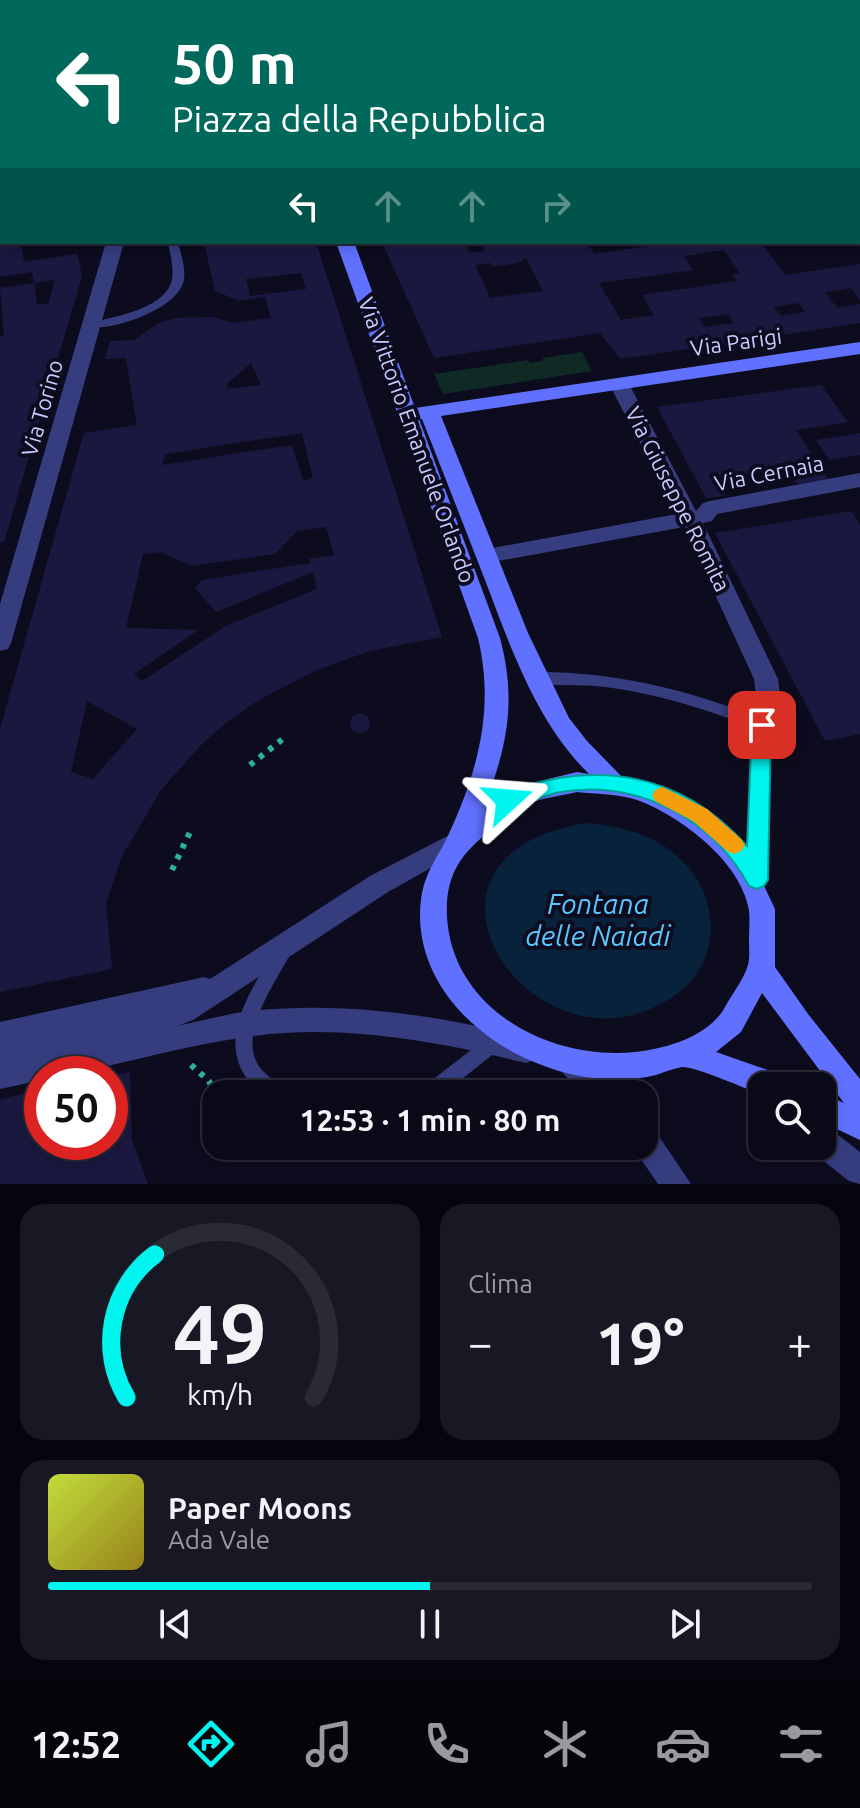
<!DOCTYPE html>
<html lang="it">
<meta charset="utf-8">
<style>
body{margin:0;font-family:Ubuntu,sans-serif;background:#181724;color:#f1f3f6;height:100vh;display:flex;flex-direction:column;font-size:30px;white-space:nowrap}
*{box-sizing:border-box;margin:0}
p{font-size:26px;color:#999aa1}
.icon{flex:none;width:44px;height:44px;fill:none;stroke:currentColor;stroke-width:2;stroke-linecap:round;stroke-linejoin:round}
.map{position:relative;height:1184px;overflow:hidden}
.drawer{display:flex;flex-direction:column;gap:20px;padding:20px;background:#06050d;flex:1}
.drawer>*{flex:none}
.guide{position:absolute;left:0px;top:0px;width:860px;height:244px;box-shadow:0 4px 12px #0003,0 0 0 2px #2a2a36;background:#00695c;color:#fff;overflow:hidden}
.controls{position:absolute;left:748px;top:1072px;display:grid;gap:16px}
.controls a{display:grid;place-items:center;width:88px;height:88px;border-radius:16px;background:#0a0917;box-shadow:0 4px 12px #0003,0 0 0 2px #2a2a36;font-size:40px}
.speed{position:absolute;left:24px;top:1056px;display:flex;gap:16px;font-size:40px;font-weight:700;text-align:center}
.speed>*{display:grid;place-content:center;width:104px;height:104px;border-radius:50%;background:#0a0917;box-shadow:0 4px 12px #0003,0 0 0 2px #2a2a36;line-height:1}
.speed .limit{border:12px solid #d22;background:#fff;color:#111}
.pin{position:absolute;display:grid;place-items:center;width:68px;height:68px;color:#fff;margin:-34px;border-radius:16px;box-shadow:0 4px 12px #0006}
.me{position:absolute;width:88px;margin:-44px;rotate:71deg;stroke-linejoin:round;filter:drop-shadow(0 0 6px #0008)}
.turn{display:flex;align-items:center;gap:28px;height:168px;padding:0 40px;font-size:36px}
.turn .icon{width:104px;height:104px;stroke-width:2.5}
.turn b{display:block;font-size:56px;line-height:68px}
.lanes{display:flex;align-items:center;height:76px;padding:0 40px;background:#0003;justify-content:center;gap:40px;direction:ltr}
.lanes .off{opacity:.35}
.big{font-size:60px;font-weight:600;line-height:1.1}
.drawer .card{flex:1;display:flex;flex-direction:column;justify-content:center;gap:12px;min-width:0;padding:0 28px;border-radius:24px;background:#181724}
.drawer .dial{align-items:center;gap:0}
.dial svg{height:208px;overflow:visible;fill:none;stroke:#2a2a36;stroke-width:7;stroke-linecap:round;text-anchor:middle}
.dial text{fill:#f1f3f6;stroke:none}
.song{display:flex;align-items:center;gap:24px}
.cover{width:96px;height:96px;border-radius:12px;background:linear-gradient(135deg,hsl(70 70% 55%),hsl(50 70% 35%))}
.played{height:8px;border-radius:4px;background:linear-gradient(90deg,#00f5ef 50%,#2a2a36 50%)}
.keys{display:flex;justify-content:space-around;direction:ltr}
.heat{display:flex;justify-content:space-between;align-items:center;font-size:44px;direction:ltr}
.drawer .tiles{flex:1;display:grid;gap:20px;grid-template-columns:1fr 1fr}
.card:last-child{grid-column:span 2}
.trip{position:absolute;left:202px;top:1080px;width:456px;height:80px;border-radius:24px;background:#0a0917;box-shadow:0 4px 12px #0003,0 0 0 2px #2a2a36;font-weight:600;line-height:80px;text-align:center}
.dock{display:flex;height:128px;justify-content:space-around;align-items:center;background:#040409;color:#999aa1}
.dock .icon{width:56px;height:56px}
.dock .selected{color:#00f5ef}
.dock b{font-size:36px;color:#f1f3f6}
.map>svg:first-child{display:block}
</style>
<div class="map">
<svg width="860" height="1184" viewBox="0 0 860 1184">
<rect width="100%" height="100%" fill="#0d0c1f"/>
<path fill="#0f2925" d="M582 352 592 371 443 394 434 374 528 360 530 363 543 361V358Z"/>
<path fill="#08223c" d="M588 823C620 827 652 833 677 856 721 894 724 962 674 996 535 1091 376 854 588 823Z"/>
<g fill="#1b1840" fill-rule="evenodd">
<path d="M0 242H21L24 262 77 254 82 276 4 542H0V336H4L0 288 34 283 32 272 0 277ZM55 280 48 304H37L34 283Z"/>
<path d="M204 242H316L442 637 370 651 314 671 259 700 227 722 200 746 161 790 121 858 106 903 112 969 0 992V729L84 433 137 425 126 358 105 359 110 341 134 340 157 324 175 318 213 317 232 323 271 318 265 297 240 301 215 291ZM301 273 306 289 250 296 246 279ZM251 363 261 385 228 389 227 384ZM302 433 313 478 303 481 292 445 162 465 165 454ZM326 527 334 555 309 559 310 563 202 580 195 588 216 612 313 572 317 589 226 626 142 681 134 674 198 630 126 628 143 554 161 552 191 566 275 554 297 531ZM87 701 137 729 93 779 71 772Z"/>
<path d="M382 242H464L469 253 485 251 482 246 506 242 514 245H519L518 242H587L594 254 655 245 653 242H761L785 275 860 264V300L851 288 825 292 837 308 860 304V323L620 359 600 333 434 358ZM724 250 740 273 732 275 737 281 642 295 654 315 621 320 599 283 693 270 684 256ZM526 258 543 291 490 298 475 265 491 263 493 267 518 263ZM799 303 805 312 781 316 774 307ZM728 314 734 323 705 327 699 318Z"/>
<path d="M821 385 848 422 796 430 828 480 798 484 789 477 754 473 738 477 728 485 724 496 706 498 657 407Z"/>
<path d="M860 433V455L829 460 816 440Z"/>
<path d="M851 511 860 525V734L825 741 715 533Z"/>
<circle cx="360" cy="723" r="10"/>
<path d="M130 1072 132 1140 148 1184H0V1099L42 1090V1142H110V1076Z"/>
</g>
<g fill="none" stroke-linecap="round" stroke-linejoin="round">
<g stroke="#2cb299" stroke-width="6" stroke-dasharray="5 7" stroke-linecap="butt">
<path d="M250 765 284 738"/>
<path d="M172 870 190 832"/>
<path d="M191 1065 209 1081 216 1096"/>
</g>
<g fill="#363d7f" fill-rule="evenodd">
<path d="M168 242H178C181 255 188 273 182 286 170 311 113 331 87 327V323C111 318 167 309 172 279 174 267 170 254 168 242Z"/>
<path d="M538 672C619 672 693 691 767 721L770 725 765 880 763 885 757 887 751 885 749 880 754 728C706 709 658 694 606 687 584 684 552 687 533 682L531 678 533 674Z"/>
<path d="M284 942 290 944 293 949C278 979 241 1027 256 1061 262 1075 278 1080 284 1094H261C207 1047 251 992 278 944Z"/>
<path d="M495 1034 501 1036 504 1042 501 1048 443 1094H420L422 1088 489 1036Z"/>
</g>
<g fill="#363d7f" fill-rule="evenodd">
<path d="M619 378 629 384 696 511 703 503 710 501 860 473V487L717 514 712 521 703 523 778 679 780 696 770 731 762 734 754 731 750 725 756 696 754 679 684 527 487 563 479 561 476 556 479 551 487 549 677 514 609 384Z"/>
<path d="M571 1049C589 1056 610 1077 618 1094H583L561 1071 557 1062 561 1053Z"/>
<path d="M644 1125 654 1129 691 1184H658L632 1146H644Z"/>
</g>
<path fill="#363d7f" fill-rule="evenodd" d="M106 242H124L11 643 8 649 0 651V604Z"/>
<g fill="#363d7f" fill-rule="evenodd">
<path d="M40 0H60L62 2H42Z"/>
<path d="M809 0H823L825 2H811Z"/>
<rect x="858" y="39" width="2" height="10"/>
<rect x="0" y="189" width="2" height="10"/>
<path d="M459 830 468 833 472 840 468 847 388 892 193 1020 177 1026C201 1021 226 1014 250 1011 344 1001 435 1015 526 1037L536 1041 540 1050 536 1059 526 1063C436 1041 339 1023 246 1037 188 1045 129 1062 72 1074H42V1080L0 1089V1022L204 977 210 979 370 876Z"/>
<path d="M822 1127 833 1131 860 1152V1184L849 1181 811 1151 809 1146H822Z"/>
</g>
<g fill="#6171ff" fill-rule="evenodd">
<path d="M172 0H186L188 2H174Z"/>
<path d="M214 0H230L232 2H216Z"/>
<rect x="858" y="67" width="2" height="8"/>
<rect x="858" y="87" width="2" height="8"/>
<path d="M336 242H354L415 408 860 342V354L441 416 528 633 569 718 587 741 623 778 648 783 704 810 747 850 775 909V967L808 1014 860 1079V1140L822 1122V1093L844 1103 762 993 741 1032 716 1052 785 1076 789 1086H762V1095C747 1089 694 1066 682 1067 670 1069 659 1075 647 1077 610 1083 574 1078 539 1064 471 1038 408 973 422 893 426 872 438 856 447 838 478 771 495 710 478 638ZM419 419H422C443 472 464 526 485 580 511 648 536 722 589 774L577 772 515 787 484 807C507 747 517 702 500 638ZM577 792C596 794 619 794 637 800 681 816 741 862 749 910 750 920 749 931 749 941 749 948 750 958 748 965 744 979 732 994 725 1007 712 1031 680 1044 654 1049 565 1068 453 1017 447 917 445 876 460 854 491 830 501 822 513 810 525 805 541 798 560 796 577 792Z"/>
</g>
</g>
<path fill="#00f5ef" stroke="#009f9b" stroke-width="2" d="M762 718 769 720 771 725 768 880 764 886 757 889 749 886C712 818 637 779 560 792 542 795 517 811 501 805L498 800 501 794C593 759 679 770 747 846L752 725 755 720Z"/>
<path fill="#f59e0b" d="M662 787 707 809 741 839 745 845 741 851 734 854 727 851 693 821 655 801 652 795 655 790Z"/>
<g text-anchor="middle" stroke-width="8" stroke-linejoin="round" paint-order="stroke">
<g font-size="22" fill="#cacbff" stroke="#0d0c1f">
<text transform="translate(736 342) rotate(-8)" y="8">Via Parigi</text>
<text transform="translate(42 408) rotate(-74)" y="8">Via Torino</text>
<text transform="translate(417 440) rotate(70)" y="8">Via Vittorio Emanuele Orlando</text>
<text transform="translate(769 473) rotate(-11)" y="8">Via Cernaia</text>
<text transform="translate(678 499) rotate(63)" y="8">Via Giuseppe Romita</text>
</g>
<g font-size="28" font-style="italic" fill="#58c7ff" stroke="#0d0c1f">
<text x="598" y="914">Fontana<tspan x="598" dy="32">delle Naiadi</tspan></text>
</g>
</g>
</svg>
<div class="controls">
<a><svg class="icon" aria-label="search" viewBox="0 0 24 24"><circle cx="10" cy="10" r="6"/><path d="M15 15l6 6"/></svg></a>
</div>
<div class="speed"><div class="limit">50</div></div>
<div class="pin" style="left:762px;top:725px;background:#d93025"><svg class="icon" aria-label="arrive" viewBox="0 0 24 24"><path d="M6 21V4h12l-3 4 3 4H6"/></svg></div>
<svg class="me" style="left:508px;top:800px" viewBox="-20 -20 40 40"><path d="M0-17L14 15 0 8-14 15z" fill="#00f5ef" stroke="#fff" stroke-width="4"/></svg>
<div class="trip">12:53 · 1 min · 80 m</div>
<div class="guide">
<div class="turn"><svg class="icon" aria-label="left" viewBox="0 0 24 24"><path d="M17 20v-9H6M10 6l-5 5 5 5"/></svg><div><b>50 m</b>Piazza della Repubblica</div></div>
<div class="lanes"><svg class="icon" aria-label="left" viewBox="0 0 24 24"><path d="M17 20v-9H6M10 6l-5 5 5 5"/></svg><svg class="icon off" aria-label="ahead" viewBox="0 0 24 24"><path d="M12 20V5M6 11l6-6 6 6"/></svg><svg class="icon off" aria-label="ahead" viewBox="0 0 24 24"><path d="M12 20V5M6 11l6-6 6 6"/></svg><svg class="icon off" aria-label="right" viewBox="0 0 24 24"><path d="M7 20v-9h11M14 6l5 5-5 5"/></svg></div>
</div>
</div>
<section class="drawer">
<div class="tiles">
<div class="card dial"><svg viewBox="0 0 100 80">
<path d="M14 69A42 42 0 1 1 86 69"/>
<path d="M14 69A42 42 0 0 1 25 14" stroke="#00f5ef"/>
<text x="50" y="56" font-size="32" font-weight="700">49</text>
<text x="50" y="72" font-size="11">km/h</text>
</svg></div>
<div class="card"><p>Clima</p>
<div class="heat"><a>−</a><b class="big">19°</b><a>+</a></div>
</div>
<div class="card">
<div class="song"><i class="cover"></i><div><b>Paper Moons</b><p>Ada Vale</p></div></div>
<div class="played"></div>
<div class="keys"><svg class="icon" aria-label="previous" viewBox="0 0 24 24"><path d="M18 5L8 12l10 7zM5 5v14"/></svg><svg class="icon" aria-label="pause" viewBox="0 0 24 24"><path d="M8 5v14M16 5v14"/></svg><svg class="icon" aria-label="next" viewBox="0 0 24 24"><path d="M6 5l10 7-10 7zM19 5v14"/></svg></div>
</div>
</div>
</section>
<nav class="dock">
<b>12:52</b>
<svg class="icon selected" aria-label="directions" viewBox="0 0 24 24"><path d="M12 3l9 9-9 9-9-9zM9 14v-3h6M13 9l2 2-2 2"/></svg>
<svg class="icon" aria-label="music" viewBox="0 0 24 24"><path d="M9 18V5l10-2v13"/><circle cx="6" cy="18" r="3"/><circle cx="16" cy="16" r="3"/></svg>
<svg class="icon" aria-label="phone" viewBox="0 0 24 24"><path d="M5 4h4l2 5-3 2q2 4 5 5l2-3 5 2v4C11 20 4 13 5 4z"/></svg>
<svg class="icon" aria-label="climate" viewBox="0 0 24 24"><path d="M12 3v18M4 7l16 10M4 17L20 7"/></svg>
<svg class="icon" aria-label="car" viewBox="0 0 24 24"><path d="M5 17H2v-5l4-1 3-4h7l3 4 3 1v5h-3M9 17h6M6 11h13"/><circle cx="7" cy="17" r="2"/><circle cx="17" cy="17" r="2"/></svg>
<svg class="icon" aria-label="filters" viewBox="0 0 24 24"><path d="M4 7h16M4 17h16"/><circle cx="9" cy="7" r="2"/><circle cx="15" cy="17" r="2"/></svg>
</nav>
